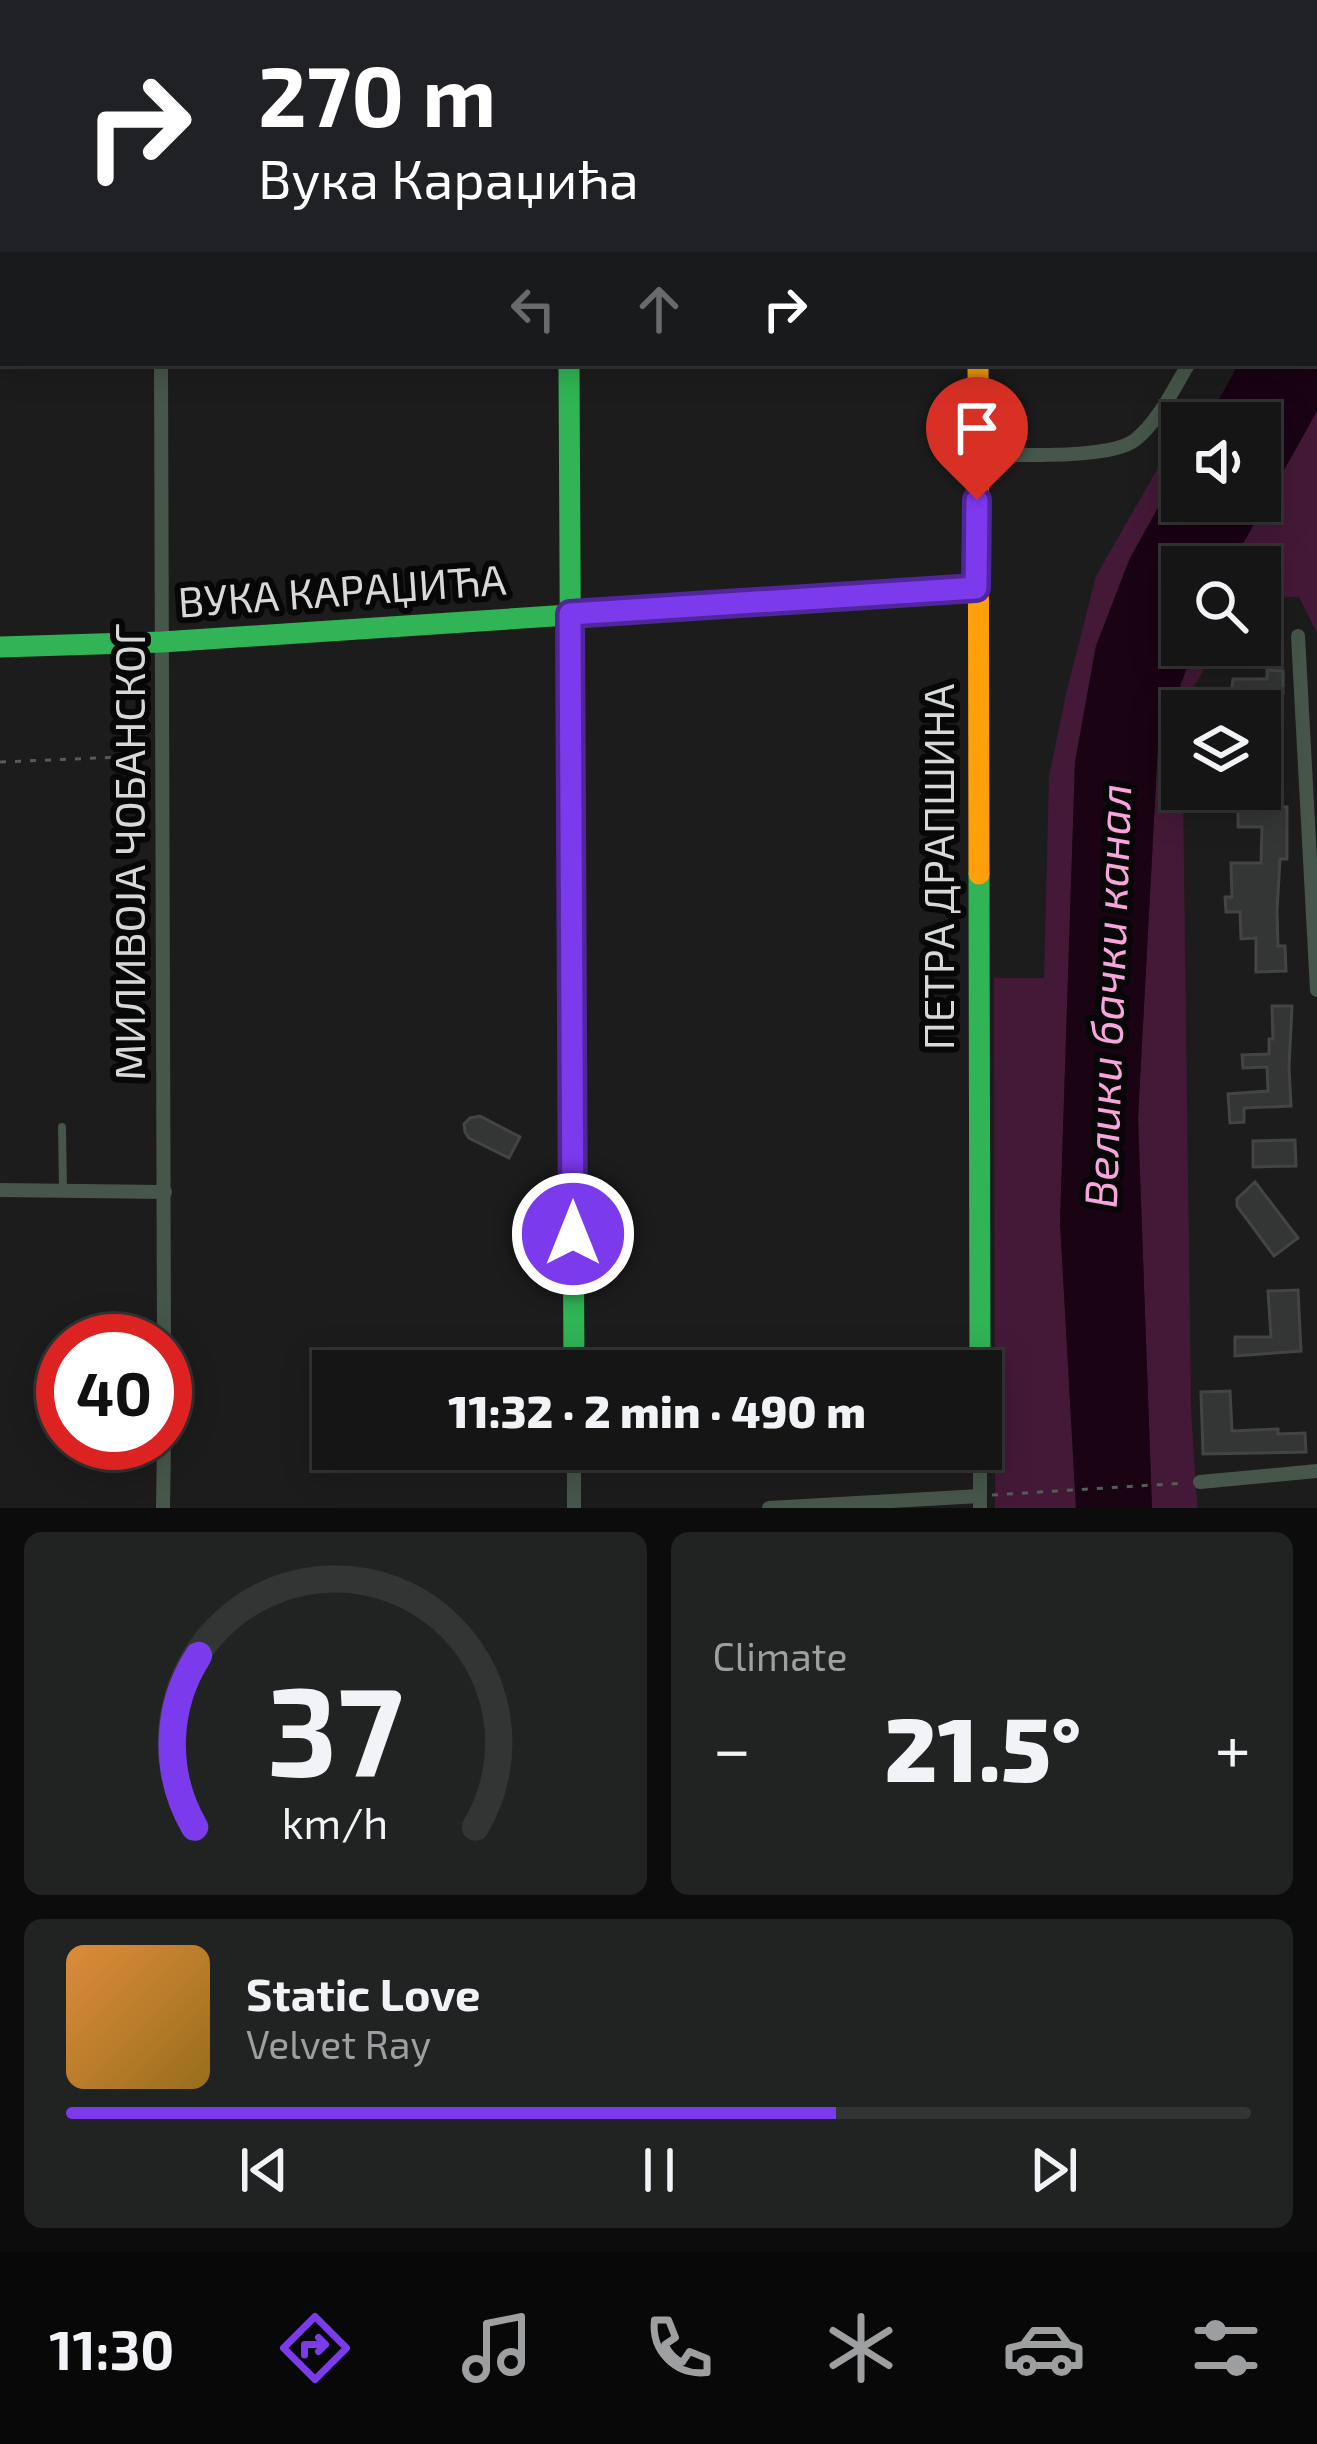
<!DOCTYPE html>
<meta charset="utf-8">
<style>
body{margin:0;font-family:"Exo 2",sans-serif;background:#212222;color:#f1f3f6;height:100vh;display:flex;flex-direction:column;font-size:45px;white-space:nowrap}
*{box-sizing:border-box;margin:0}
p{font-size:39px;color:#9d9fa0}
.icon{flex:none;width:66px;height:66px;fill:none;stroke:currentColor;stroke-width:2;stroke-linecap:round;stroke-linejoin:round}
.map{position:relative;height:1508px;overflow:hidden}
.drawer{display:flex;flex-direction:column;gap:24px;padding:24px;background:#0b0c0b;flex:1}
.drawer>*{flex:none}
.hud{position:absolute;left:0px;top:0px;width:1317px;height:366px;box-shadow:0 6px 30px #0003,0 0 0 3px #333434;background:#202124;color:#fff;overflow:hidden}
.fabs{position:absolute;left:1161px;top:402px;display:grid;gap:24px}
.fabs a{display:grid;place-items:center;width:120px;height:120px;border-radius:0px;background:#141514;box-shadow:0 6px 30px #0003,0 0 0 3px #333434;font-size:60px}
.speed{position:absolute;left:36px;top:1314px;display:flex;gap:24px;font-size:60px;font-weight:700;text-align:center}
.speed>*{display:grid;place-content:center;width:156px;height:156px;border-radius:50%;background:#141514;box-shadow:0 6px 30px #0003,0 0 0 3px #333434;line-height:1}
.speed .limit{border:18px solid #d22;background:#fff;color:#111}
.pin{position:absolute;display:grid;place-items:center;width:102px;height:102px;color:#fff;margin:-123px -51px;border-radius:50% 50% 50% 0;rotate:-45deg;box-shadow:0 0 12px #0007}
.pin .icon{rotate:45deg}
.me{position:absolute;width:132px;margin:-66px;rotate:0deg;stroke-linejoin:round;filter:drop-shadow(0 0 9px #0008)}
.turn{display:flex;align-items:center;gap:42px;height:252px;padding:0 60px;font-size:54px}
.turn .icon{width:156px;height:156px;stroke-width:2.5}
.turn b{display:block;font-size:84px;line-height:102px}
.lanes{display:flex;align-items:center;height:114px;padding:0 60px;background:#0003;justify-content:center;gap:60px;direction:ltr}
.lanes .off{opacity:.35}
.big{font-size:90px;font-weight:800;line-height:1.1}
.drawer .tile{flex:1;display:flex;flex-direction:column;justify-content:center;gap:18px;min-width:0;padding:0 42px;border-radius:18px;background:#212222}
.drawer .dial{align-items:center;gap:0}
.dial svg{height:312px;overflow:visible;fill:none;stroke:#333434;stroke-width:7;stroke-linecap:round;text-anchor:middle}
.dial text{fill:#f1f3f6;stroke:none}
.song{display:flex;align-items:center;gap:36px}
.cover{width:144px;height:144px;border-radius:18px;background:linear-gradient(135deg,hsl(30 70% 55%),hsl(40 70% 35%))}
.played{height:12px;border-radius:6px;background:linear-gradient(90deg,#7c3aed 65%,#333434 65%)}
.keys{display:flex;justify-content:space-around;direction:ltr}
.heat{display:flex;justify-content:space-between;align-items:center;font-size:66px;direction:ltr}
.drawer .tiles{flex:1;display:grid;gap:24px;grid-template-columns:1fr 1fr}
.tile:last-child{grid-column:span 2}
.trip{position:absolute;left:312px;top:1350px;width:690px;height:120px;border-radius:0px;background:#141514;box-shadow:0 6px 30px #0003,0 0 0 3px #333434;font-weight:800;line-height:120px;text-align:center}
.menu{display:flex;height:192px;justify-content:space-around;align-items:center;background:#080808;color:#9d9fa0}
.menu .icon{width:84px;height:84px}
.menu .active{color:#7c3aed}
.menu b{font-size:54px;color:#f1f3f6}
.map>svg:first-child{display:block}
</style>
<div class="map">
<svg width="1317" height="1508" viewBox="0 0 1317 1508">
<rect width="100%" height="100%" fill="#1b1c1b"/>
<g fill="#441937">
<path d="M1317 411V633L1299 597 1260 598V567H1230Z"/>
<path d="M1182 426V465L1130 558 1096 646 1075 762 1060 1222 1076 1508H995L994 978H1044L1049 776 1066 694 1096 576Z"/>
<path d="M1196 645H1218L1187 699 1186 711H1182L1191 1411 1197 1505V1508H1152L1138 1118 1158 745Z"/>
</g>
<path fill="#1a0313" d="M1317 226V411L1230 567H1182V645H1195L1158 745 1138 1118 1152 1508H1076L1060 1222 1075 762 1096 646 1130 558 1182 465V501H1260V423H1206L1239 363H1314V231Z"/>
<g fill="#343535" stroke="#434443" stroke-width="3">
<path d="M1267 670 1283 671V693L1273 692V726H1260V711H1222V692L1231 693 1233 679H1267Z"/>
<path d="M1267 806 1287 807V859H1280L1277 911 1278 946H1285L1286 971 1256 972V938L1241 939 1240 912H1226L1225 897H1232L1231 863H1261L1262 827H1238V811H1266Z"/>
<path d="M1272 1006H1292L1289 1067 1291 1106 1244 1108V1122L1230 1123 1228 1094 1268 1091 1267 1067 1243 1068 1242 1055 1269 1054V1039H1273Z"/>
<path d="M480 1116 520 1137 509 1158 469 1138 465 1132 464 1124 470 1118Z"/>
<path d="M1295 1140 1296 1166 1253 1167V1141Z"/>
<path d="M1255 1182 1298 1238 1274 1256 1237 1206V1199Z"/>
<path d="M1298 1290 1301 1351 1235 1356V1337H1271L1268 1291Z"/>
<path d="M1230 1391 1232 1431 1278 1429V1434L1305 1433 1306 1452 1203 1454 1201 1392Z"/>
</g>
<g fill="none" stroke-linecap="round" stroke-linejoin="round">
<g stroke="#555e56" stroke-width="3" stroke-dasharray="6 9" stroke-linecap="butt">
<path d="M0 762 148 756"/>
<path d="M992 1495 1186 1483"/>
</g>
<path stroke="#47564a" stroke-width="8" d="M62 1127 63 1191"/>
<g stroke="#47564a" stroke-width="14">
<path d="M160 0V3"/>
<path d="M568 0V3"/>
<path d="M1224 0V3"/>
<path d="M50 3V0"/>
<path d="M980 3V0"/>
<path d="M0 202H3"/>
<path d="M161 363 164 1341"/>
<path d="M978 455C1014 454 1109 460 1135 440 1159 421 1174 388 1189 363"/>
<path d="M1298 636 1317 990"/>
<path d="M0 1190 165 1192"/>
<path d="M574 1449V1508"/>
<path d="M980 1449V1508"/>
<path d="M1200 1482 1317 1471"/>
<path d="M163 1508 164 1443"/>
<path d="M769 1508 980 1496"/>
</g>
<g stroke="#30b455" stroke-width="21">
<path d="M569 363 574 1371"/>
<path d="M0 647 162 642 977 588"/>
<path d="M979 874 980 1371"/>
</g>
<path stroke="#ff9f0a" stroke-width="21" d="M978 363 979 874"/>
</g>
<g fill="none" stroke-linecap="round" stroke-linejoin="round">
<g stroke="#51269a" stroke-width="30">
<path id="route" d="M573 1234 570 614 976 588 977 500"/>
</g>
<use href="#route" stroke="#7c3aed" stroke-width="21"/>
</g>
<g text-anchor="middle" stroke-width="12" stroke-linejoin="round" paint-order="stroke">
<g font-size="42" fill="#d6d9d7" stroke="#060706">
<text transform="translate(342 591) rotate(-4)" y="15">ВУКА КАРАЏИЋА</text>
<text transform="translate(130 852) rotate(-90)" y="15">МИЛИВОЈА ЧОБАНСКОГ</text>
<text transform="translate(939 867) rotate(-90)" y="15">ПЕТРА ДРАПШИНА</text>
</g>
<g font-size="45" font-style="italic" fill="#f9a5db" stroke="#060706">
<text transform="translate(1108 996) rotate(-88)" y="16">Велики бачки канал</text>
</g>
</g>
</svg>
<div class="fabs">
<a><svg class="icon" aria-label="sound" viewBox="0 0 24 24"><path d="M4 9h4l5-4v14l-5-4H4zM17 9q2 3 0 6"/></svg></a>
<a><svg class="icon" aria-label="search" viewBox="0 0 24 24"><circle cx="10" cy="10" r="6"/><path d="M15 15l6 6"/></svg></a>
<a><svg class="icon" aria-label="layers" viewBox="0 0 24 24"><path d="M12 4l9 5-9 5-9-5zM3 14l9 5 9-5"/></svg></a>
</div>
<div class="speed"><div class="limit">40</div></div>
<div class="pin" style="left:977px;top:500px;background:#d93025"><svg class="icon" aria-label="arrive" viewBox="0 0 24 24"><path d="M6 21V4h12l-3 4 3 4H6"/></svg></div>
<svg class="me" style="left:573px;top:1234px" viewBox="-20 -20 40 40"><circle r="17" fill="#7c3aed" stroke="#fff" stroke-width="3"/><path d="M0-11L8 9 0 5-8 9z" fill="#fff"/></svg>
<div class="trip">11:32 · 2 min · 490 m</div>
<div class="hud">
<div class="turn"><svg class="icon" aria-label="right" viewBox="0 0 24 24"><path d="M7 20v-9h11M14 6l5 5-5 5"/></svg><div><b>270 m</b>Вука Караџића</div></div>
<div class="lanes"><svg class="icon off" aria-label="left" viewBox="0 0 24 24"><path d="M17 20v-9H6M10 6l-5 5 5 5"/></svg><svg class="icon off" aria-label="ahead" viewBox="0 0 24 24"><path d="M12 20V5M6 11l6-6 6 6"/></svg><svg class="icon" aria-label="right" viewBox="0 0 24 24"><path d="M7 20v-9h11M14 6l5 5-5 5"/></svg></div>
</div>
</div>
<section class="drawer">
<div class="tiles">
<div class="tile dial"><svg viewBox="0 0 100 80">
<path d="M14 69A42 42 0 1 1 86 69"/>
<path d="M14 69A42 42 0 0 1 15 25" stroke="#7c3aed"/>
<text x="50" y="56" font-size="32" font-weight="700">37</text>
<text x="50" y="72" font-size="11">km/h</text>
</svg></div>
<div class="tile"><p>Climate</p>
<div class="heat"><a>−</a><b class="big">21.5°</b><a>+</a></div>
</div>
<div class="tile">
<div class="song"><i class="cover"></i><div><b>Static Love</b><p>Velvet Ray</p></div></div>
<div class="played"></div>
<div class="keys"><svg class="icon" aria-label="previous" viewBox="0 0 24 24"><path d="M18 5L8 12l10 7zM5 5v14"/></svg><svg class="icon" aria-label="pause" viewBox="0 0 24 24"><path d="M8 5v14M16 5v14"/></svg><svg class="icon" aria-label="next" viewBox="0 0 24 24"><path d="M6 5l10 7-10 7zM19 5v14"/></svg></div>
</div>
</div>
</section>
<nav class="menu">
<b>11:30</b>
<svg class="icon active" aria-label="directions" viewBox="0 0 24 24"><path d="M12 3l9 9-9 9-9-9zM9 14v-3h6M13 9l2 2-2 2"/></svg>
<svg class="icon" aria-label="music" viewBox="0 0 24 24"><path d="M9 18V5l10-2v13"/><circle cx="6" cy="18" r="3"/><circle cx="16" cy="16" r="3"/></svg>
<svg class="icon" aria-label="phone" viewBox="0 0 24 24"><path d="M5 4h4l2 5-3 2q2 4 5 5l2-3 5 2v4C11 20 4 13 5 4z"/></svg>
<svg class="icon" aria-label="climate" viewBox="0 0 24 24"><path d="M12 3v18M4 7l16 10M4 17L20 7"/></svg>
<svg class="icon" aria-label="car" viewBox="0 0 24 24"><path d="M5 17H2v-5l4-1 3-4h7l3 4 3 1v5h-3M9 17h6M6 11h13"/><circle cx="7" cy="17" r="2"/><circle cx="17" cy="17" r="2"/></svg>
<svg class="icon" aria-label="filters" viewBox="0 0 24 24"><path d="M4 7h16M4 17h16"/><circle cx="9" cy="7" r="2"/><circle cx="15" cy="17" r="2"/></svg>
</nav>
